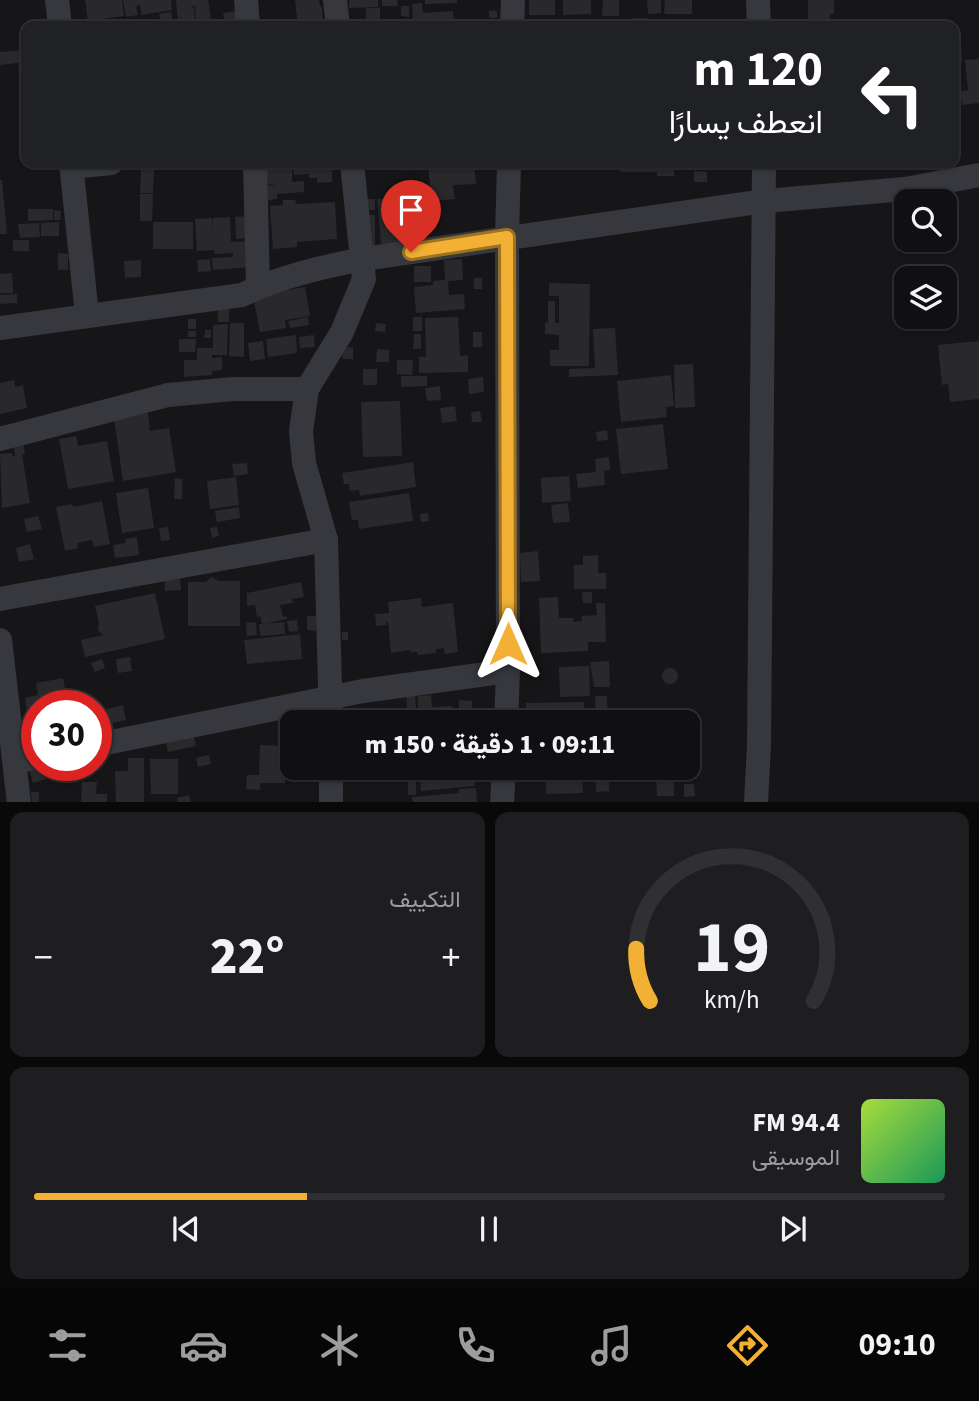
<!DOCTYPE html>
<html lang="ar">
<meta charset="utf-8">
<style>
body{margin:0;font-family:"Source Sans 3",Vazirmatn,sans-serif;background:#1e1e20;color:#f1f3f6;direction:rtl;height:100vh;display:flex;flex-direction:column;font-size:26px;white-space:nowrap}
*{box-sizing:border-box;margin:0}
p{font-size:23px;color:#9c9d9f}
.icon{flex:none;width:38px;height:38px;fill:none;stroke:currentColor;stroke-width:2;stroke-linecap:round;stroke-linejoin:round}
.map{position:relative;height:802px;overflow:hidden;direction:ltr}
.details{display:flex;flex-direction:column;gap:10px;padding:10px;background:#09090a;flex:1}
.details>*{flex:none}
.banner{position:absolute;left:21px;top:21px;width:938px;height:147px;border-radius:14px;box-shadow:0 2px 5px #0004,0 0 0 2px #303032;direction:rtl;background:#202124;color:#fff;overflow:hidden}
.tools{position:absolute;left:894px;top:189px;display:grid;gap:14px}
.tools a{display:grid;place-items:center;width:63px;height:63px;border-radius:14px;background:#101012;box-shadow:0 2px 5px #0004,0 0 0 2px #303032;font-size:35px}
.speed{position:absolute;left:21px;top:690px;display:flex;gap:14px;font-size:35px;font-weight:700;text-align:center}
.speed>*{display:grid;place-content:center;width:91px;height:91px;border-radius:50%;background:#101012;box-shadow:0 2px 5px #0004,0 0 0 2px #303032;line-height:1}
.speed .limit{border:10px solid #d22;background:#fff;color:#111}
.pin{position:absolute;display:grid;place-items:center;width:60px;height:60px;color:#fff;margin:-72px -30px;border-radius:50% 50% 50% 0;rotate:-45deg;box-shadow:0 0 7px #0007}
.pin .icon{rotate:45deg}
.me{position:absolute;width:77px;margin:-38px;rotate:0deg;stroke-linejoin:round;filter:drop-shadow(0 0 5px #0008)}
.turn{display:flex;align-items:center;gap:24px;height:147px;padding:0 21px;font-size:32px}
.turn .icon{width:91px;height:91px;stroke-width:2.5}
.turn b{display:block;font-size:49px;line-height:60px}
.big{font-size:52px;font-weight:800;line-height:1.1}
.details .tile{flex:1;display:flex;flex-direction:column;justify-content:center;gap:10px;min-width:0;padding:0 24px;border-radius:14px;background:#1e1e20}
.details .dial{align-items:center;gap:0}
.dial svg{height:182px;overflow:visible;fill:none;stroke:#303032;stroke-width:7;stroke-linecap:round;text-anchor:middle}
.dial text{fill:#f1f3f6;stroke:none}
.song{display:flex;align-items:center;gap:21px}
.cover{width:84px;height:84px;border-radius:10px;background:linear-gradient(135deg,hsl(80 70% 55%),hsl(150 70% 35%))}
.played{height:7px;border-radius:4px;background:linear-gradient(90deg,#f2b134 30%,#303032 30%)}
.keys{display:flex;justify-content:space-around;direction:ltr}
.heat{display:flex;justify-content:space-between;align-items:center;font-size:38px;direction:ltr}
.details .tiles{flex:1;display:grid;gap:10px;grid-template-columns:1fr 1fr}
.tile:last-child{grid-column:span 2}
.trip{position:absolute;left:280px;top:710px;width:420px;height:70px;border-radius:14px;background:#101012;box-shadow:0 2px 5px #0004,0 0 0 2px #303032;font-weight:800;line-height:70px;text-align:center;direction:rtl}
.tabs{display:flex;height:112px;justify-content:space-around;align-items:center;background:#060607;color:#9c9d9f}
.tabs .icon{width:49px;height:49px}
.tabs .current{color:#f2b134}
.tabs b{font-size:32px;color:#f1f3f6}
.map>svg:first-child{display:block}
</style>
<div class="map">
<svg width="979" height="803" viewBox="0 0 979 803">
<rect width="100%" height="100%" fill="#161618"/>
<g fill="#29292c">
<path d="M85 0H122L124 16 88 21Z"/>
<path d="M123 0H171L172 10 141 15 140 5 136 6 138 15 126 17Z"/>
<path d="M176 0H208L211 20 196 21 195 6H191L194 8 195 22 178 23Z"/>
<path d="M295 0H319L320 7H322L323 26H298Z"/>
<path d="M349 0H378V7L349 8Z"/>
<path d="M382 0H397L398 6H382Z"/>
<path d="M425 0H457V3L425 4Z"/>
<rect x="529" y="0" width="26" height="15"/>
<path d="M563 0H591V14L563 15Z"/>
<path d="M603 0H619V16H602Z"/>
<path d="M647 0H661V13L648 14Z"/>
<path d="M665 0H692V14H664Z"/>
<path d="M808 0H834V14H830V26H794V21H808Z"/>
<path d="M422 3 423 13 453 11 454 26H424V20L413 21 412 4Z"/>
<path d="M401 6H409V17L401 16Z"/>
<path d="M366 8H380V23L366 22Z"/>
<path d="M489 10 497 11V18H489Z"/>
<path d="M236 11 237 19 225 21 223 13Z"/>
<path d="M171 12 173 26H161L159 14Z"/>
<path d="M633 18H647V26H632Z"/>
<path d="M934 20V26H895V22Z"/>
<rect x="484" y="22" width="12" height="4"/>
<path d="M954 48H961L962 61H954Z"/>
<path d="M26 50V78H20L18 63 0 65V52Z"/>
<path d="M979 59V103L962 105 960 91 968 90 965 60Z"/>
<path d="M263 163H292V182L304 181V192L277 194V199L261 201 260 186 277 185 263 184Z"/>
<path d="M293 163H332V182L317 183V178H309V174L294 175Z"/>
<path d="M428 163H483V165H474L476 184 453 185 455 199 431 201Z"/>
<path d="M630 163H674V176H657V172H620V164Z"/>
<path d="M141 170H154L153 193H140Z"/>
<path d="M694 171 707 172V182H694Z"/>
<path d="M0 180H2L7 234H0Z"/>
<path d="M140 194H153L152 221H140Z"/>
<path d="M423 195 428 218 424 219 426 240 381 244 377 199Z"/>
<path d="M364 199H375V210H363Z"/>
<path d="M283 200H296L295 204 335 202 337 239 297 242V247L273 249 270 206 283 205Z"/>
<path d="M28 209H53V220L28 221Z"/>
<path d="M54 210 61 211 60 220H54Z"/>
<rect x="365" y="215" width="10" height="31"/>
<path d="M248 216 249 238 236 239 235 217Z"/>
<path d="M230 217 231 242 250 241 251 267 213 270 212 258 233 257V253L214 254V250L197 251 195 219 212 218 213 232V218Z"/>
<path d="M59 222V236H41V223Z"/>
<rect x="153" y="222" width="40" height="27"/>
<path d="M39 223 40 237 20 238 18 224Z"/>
<rect x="13" y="240" width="16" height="11"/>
<path d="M58 253 68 254V270H58Z"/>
<path d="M210 259 211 271 198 272 197 260Z"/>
<path d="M462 259 463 280 448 281 449 295 464 294 465 309 416 313 414 287 433 285V281L445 280 444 260Z"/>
<path d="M141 260V277L125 278 124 261Z"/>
<rect x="414" y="266" width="17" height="16"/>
<path d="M12 273 13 293H0V274Z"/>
<rect x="474" y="278" width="8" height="11"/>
<path d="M549 283 590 284 589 366H550V350H559V335L545 334V323L548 322V301H555V323H559V296H549Z"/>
<path d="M305 287 310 316 285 320 286 328 260 332 253 296Z"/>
<path d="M17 294V303L0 304V295Z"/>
<rect x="218" y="305" width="11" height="17"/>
<path d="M308 317 309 325 290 328 288 321Z"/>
<rect x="413" y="317" width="9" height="14"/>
<path d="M458 317 460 356 468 355V372L419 373V357H426L425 318Z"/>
<rect x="188" y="319" width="8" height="10"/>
<path d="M230 323H244V357L229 356Z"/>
<path d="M376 323 386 324 385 332 375 331Z"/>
<path d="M228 324 227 355H212V358L222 357V370L212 371V375L184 377V360H197V348H213V325Z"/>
<path d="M615 328 618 375 569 377V369L595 368 593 329Z"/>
<path d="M205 330H211V338H204Z"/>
<rect x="188" y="331" width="8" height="6"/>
<rect x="473" y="332" width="9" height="15"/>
<path d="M414 334H421V349H413Z"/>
<path d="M296 335 297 353 268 357 266 339Z"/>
<path d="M314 335 315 347 300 348 299 337Z"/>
<path d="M179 339H196L195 352H179Z"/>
<path d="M263 341 265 359 250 361 248 343Z"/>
<path d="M979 341V399L950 402 948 384 942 385 938 345Z"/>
<path d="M353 347V359H343L342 348Z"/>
<path d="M377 349 389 350V362H376Z"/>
<path d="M397 360H413L412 375 397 374Z"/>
<path d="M693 364 695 407 675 408 674 365Z"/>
<rect x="363" y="369" width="14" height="16"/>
<path d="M671 375 674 406 666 407 667 417 621 422 617 381Z"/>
<path d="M401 376H427V386L401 387Z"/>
<path d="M483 377 484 392 469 394 468 379Z"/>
<path d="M14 380 15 387 23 385 27 408 0 414V383Z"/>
<path d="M440 386 441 400 427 401 425 388Z"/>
<path d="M400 401 402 456 363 457 361 402Z"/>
<path d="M455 406 457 421 442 423 440 408Z"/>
<path d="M480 411 482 422H472L471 412Z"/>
<path d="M148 413 150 431 169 428 176 472 123 481 114 418Z"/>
<path d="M663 424 668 469 621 474 616 429Z"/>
<path d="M607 430 608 440 597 441 596 432Z"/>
<path d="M76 436 78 446 107 441 114 481 68 489 59 439Z"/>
<path d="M23 440 25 454 22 455 30 503 2 508 0 454 12 453 13 456H15L13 441Z"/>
<path d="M609 457 610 470 604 471 605 485 578 488 576 474 596 472 595 459Z"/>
<path d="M413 462 416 487 360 496 359 490 350 491 349 484H344L342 473Z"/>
<path d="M247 463 248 474 234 476 232 464Z"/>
<path d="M569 476 571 501 542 503 541 478Z"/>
<path d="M236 477 239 505 210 509 207 481Z"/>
<path d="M175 478 182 479V499H174Z"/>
<path d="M148 488 154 528 122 533 116 493Z"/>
<path d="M409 493 413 521 359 529 358 520H352L349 502Z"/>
<path d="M102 501 110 544 94 547 92 540 77 543 78 548 65 551 56 507 72 504 73 507Z"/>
<path d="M568 503 570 522 553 523 551 505Z"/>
<path d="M239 507 240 518 217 522 215 511Z"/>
<path d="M428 513 429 521 421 522 420 514Z"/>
<path d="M38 516 42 529 27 532 24 519Z"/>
<path d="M168 527 170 540 161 541 159 528Z"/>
<path d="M217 527 219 536 212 538 210 528Z"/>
<path d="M137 537 139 555 115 558 113 545 126 543 125 539Z"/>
<path d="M30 544 34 559 19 562 16 548Z"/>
<path d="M538 551 540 581 521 582 520 553Z"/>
<path d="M598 555V573H606V589H574V565H583V556Z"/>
<path d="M180 576 181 590 165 591 164 577Z"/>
<path d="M211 577 219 581H240V626H188V582H206Z"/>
<path d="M301 582 304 597 292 599 293 603 280 605 283 617 286 616 287 619 262 624 260 616 257 617 255 605 247 606V593Z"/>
<path d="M582 592H592V603H583Z"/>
<path d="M155 593 165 639 85 657 81 640 103 635 98 630 99 623 95 606Z"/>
<path d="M558 597 559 618H574L573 622 582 621V616L597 615 596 603H605L606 642H588V651L541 653 539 598Z"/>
<path d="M421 598 422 607 453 603 458 652 445 654 444 648 436 649V653L418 655 417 652H410V650L391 653 388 622H386V625L376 626 375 614 389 613 388 602Z"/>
<path d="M307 616H316V631L307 630Z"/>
<path d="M297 620 298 631 289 632 287 621Z"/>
<path d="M256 622 257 635 247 636 246 623Z"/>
<path d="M284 622 285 634 260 636 259 624Z"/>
<rect x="342" y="632" width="6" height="8"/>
<path d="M300 634 302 659 247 664 244 640Z"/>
<path d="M130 657 132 671 118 673 116 659Z"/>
<path d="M102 659 105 668 95 672 91 663Z"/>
<path d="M609 661 610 687H594L590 662Z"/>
<path d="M589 666 590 696 560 697 559 667Z"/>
<circle cx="670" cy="676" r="8"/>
<path d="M63 678 68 705H37V731L30 732 25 698 38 695 36 683Z"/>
<path d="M415 689 416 709 407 710 406 690Z"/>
<path d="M431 695 432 707 452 706V720L418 721V696Z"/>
<path d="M595 696H607L608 723H596Z"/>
<path d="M459 700 472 701V718H459Z"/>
<path d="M584 702V718H581V723H533L531 713H526V703Z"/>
<path d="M123 705 126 720 99 726 96 712Z"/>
<path d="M406 710 409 723H338V715Z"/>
<path d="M688 733H698V751H690Z"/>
<path d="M193 734 196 746 168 752 165 739Z"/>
<path d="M260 745 286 746 285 783H260V790L246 789 247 775H259Z"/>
<path d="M209 755 211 764 198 767 196 758Z"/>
<path d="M128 758H144V803H116L115 771H128Z"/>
<path d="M150 759H178V794H151Z"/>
<path d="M688 761H697V779H685Z"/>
<path d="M43 765 46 779 33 783 29 768Z"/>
<path d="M419 768H474L475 786 421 791Z"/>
<path d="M546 768H582L583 793 546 794Z"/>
<path d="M595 768H609V791L596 792Z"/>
<path d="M656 770H668V782H674V796H657Z"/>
<rect x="408" y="774" width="8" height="21"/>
<path d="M82 782H97L96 794H107V803H81Z"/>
<path d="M684 784H694L695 796 684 797Z"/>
<path d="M476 788 477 803H413L412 797 459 793V789Z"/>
<path d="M31 792H39V803H32Z"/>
<path d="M189 795 191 803H178L177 798Z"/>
</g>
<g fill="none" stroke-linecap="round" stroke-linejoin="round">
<g stroke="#37383d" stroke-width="24">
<path d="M57 0 60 26"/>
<path d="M246 0 248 26"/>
<path d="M335 0 338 26"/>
<path d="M758 0 759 26"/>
<path d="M512 26 513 0"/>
<path d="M71 163 87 315"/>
<path d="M255 163 258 287"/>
<path d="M71 167 111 163"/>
<path d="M0 328 242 295C279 277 322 267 363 259L765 201 905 189 979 175"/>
<path d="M0 439 168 395 233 389H307"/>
<path d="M0 599 326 540"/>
<path d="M0 640 19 803"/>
<path d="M331 723 326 540 304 463 301 431 307 389 342 332 364 279 352 163"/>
<path d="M506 723 508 671 507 237 509 163"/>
<path d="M96 745 363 691 508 671"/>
<path d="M15 762 37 757"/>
<path d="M331 768V803"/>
<path d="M502 803 504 768"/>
<path d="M756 803 759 746 764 163"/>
</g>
</g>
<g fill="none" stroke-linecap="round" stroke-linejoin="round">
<g stroke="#9d7322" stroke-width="18">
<path id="route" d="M411 252 507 237 508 644"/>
</g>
<use href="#route" stroke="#f2b134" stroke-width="12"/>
</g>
</svg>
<div class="tools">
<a><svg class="icon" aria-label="search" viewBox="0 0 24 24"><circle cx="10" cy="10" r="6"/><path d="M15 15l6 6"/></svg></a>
<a><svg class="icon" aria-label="layers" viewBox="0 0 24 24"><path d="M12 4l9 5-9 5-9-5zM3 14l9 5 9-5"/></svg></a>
</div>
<div class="speed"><div class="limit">30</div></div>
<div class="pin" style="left:411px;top:252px;background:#d93025"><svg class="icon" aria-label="arrive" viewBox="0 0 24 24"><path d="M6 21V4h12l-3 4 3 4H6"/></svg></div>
<svg class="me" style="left:508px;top:644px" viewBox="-20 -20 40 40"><path d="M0-17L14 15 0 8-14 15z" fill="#f2b134" stroke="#fff" stroke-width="4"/></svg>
<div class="trip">09:11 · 1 دقيقة · 150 m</div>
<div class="banner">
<div class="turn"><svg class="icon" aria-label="left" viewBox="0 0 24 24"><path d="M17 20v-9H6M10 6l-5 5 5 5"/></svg><div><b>120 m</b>انعطف يسارًا</div></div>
</div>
</div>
<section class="details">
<div class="tiles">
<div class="tile dial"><svg viewBox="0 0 100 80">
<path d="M14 69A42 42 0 1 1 86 69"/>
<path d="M14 69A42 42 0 0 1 8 46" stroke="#f2b134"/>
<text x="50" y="56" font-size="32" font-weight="700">19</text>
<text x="50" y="72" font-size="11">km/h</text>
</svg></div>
<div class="tile"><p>التكييف</p>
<div class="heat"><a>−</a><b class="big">22°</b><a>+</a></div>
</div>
<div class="tile">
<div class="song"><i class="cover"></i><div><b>94.4 FM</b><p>الموسيقى</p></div></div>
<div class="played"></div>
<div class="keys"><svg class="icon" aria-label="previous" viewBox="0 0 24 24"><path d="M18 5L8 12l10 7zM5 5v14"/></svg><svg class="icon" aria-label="pause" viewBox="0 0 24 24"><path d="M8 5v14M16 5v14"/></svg><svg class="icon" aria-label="next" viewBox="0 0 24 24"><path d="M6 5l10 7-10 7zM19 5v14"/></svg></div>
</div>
</div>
</section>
<nav class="tabs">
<b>09:10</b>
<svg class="icon current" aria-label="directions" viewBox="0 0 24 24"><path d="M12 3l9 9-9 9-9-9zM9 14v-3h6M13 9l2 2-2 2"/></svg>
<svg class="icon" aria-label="music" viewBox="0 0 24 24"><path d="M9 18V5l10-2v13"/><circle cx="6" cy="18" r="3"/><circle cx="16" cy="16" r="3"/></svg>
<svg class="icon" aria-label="phone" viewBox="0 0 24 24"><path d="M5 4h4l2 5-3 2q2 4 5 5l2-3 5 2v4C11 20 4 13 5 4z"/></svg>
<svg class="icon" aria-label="climate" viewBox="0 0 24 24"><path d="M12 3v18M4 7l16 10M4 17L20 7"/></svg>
<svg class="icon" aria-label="car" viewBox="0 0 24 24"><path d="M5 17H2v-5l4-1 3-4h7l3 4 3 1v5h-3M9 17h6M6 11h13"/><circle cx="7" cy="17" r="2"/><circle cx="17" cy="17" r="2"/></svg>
<svg class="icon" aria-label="filters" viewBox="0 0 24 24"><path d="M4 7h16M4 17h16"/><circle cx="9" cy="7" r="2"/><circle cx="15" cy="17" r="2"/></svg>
</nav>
